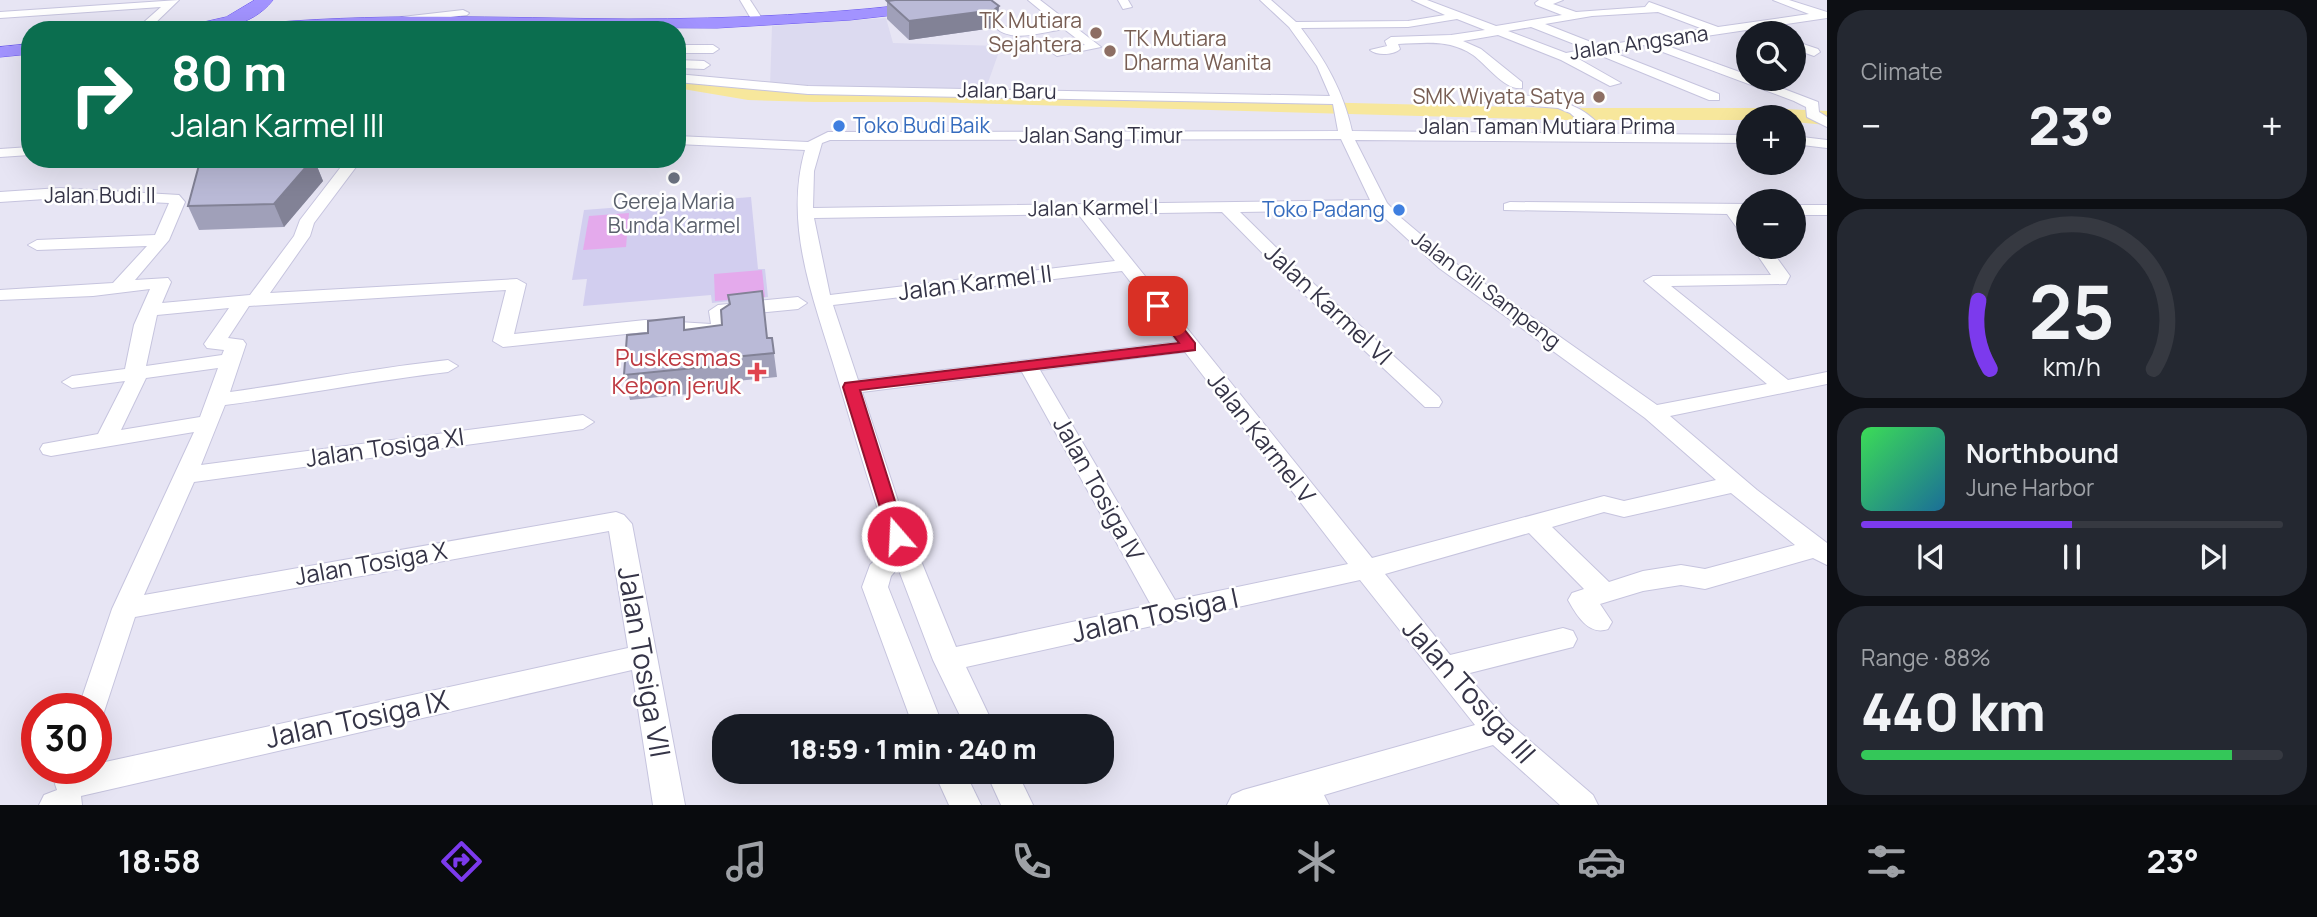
<!DOCTYPE html>
<meta charset="utf-8">
<style>
body{margin:0;font-family:Manrope,sans-serif;background:#242831;color:#f1f3f6;height:100vh;display:flex;flex-direction:column;font-size:26px;white-space:nowrap}
*{box-sizing:border-box;margin:0}
p{font-size:23px;color:#9ea1a6}
.icon{flex:none;width:38px;height:38px;fill:none;stroke:currentColor;stroke-width:2;stroke-linecap:round;stroke-linejoin:round}
.map{position:relative;flex:1;overflow:hidden}
.panel{display:flex;flex-direction:column;gap:10px;padding:10px;background:#0d0f14;width:490px}
.panel>*{flex:none}
.hud{position:absolute;left:21px;top:21px;width:665px;height:147px;border-radius:28px;box-shadow:0 7px 28px #0002;background:#0b6e4f;color:#fff;overflow:hidden}
.controls{position:absolute;left:1736px;top:21px;display:grid;gap:14px}
.controls a{display:grid;place-items:center;width:70px;height:70px;border-radius:50%;background:#171b24;box-shadow:0 7px 28px #0002;font-size:35px}
.speed{position:absolute;left:21px;top:693px;display:flex;gap:14px;font-size:35px;font-weight:700;text-align:center}
.speed>*{display:grid;place-content:center;width:91px;height:91px;border-radius:50%;background:#171b24;box-shadow:0 7px 28px #0002;line-height:1}
.speed .limit{border:10px solid #d22;background:#fff;color:#111}
.pin{position:absolute;display:grid;place-items:center;width:60px;height:60px;color:#fff;margin:-30px;border-radius:14px;box-shadow:0 4px 10px #0006}
.me{position:absolute;width:77px;margin:-38px;rotate:341deg;stroke-linejoin:round;filter:drop-shadow(0 0 5px #0008)}
.turn{display:flex;align-items:center;gap:24px;height:147px;padding:0 35px;font-size:32px}
.turn .icon{width:91px;height:91px;stroke-width:2.5}
.turn b{display:block;font-size:49px;line-height:60px}
.big{font-size:52px;font-weight:800;line-height:1.1}
.panel .tile{flex:1;display:flex;flex-direction:column;justify-content:center;gap:10px;min-width:0;padding:0 24px;border-radius:28px;background:#242831}
.panel .dial{align-items:center;gap:0}
.dial svg{height:182px;overflow:visible;fill:none;stroke:#363941;stroke-width:7;stroke-linecap:round;text-anchor:middle}
.dial text{fill:#f1f3f6;stroke:none}
.song{display:flex;align-items:center;gap:21px}
.cover{width:84px;height:84px;border-radius:10px;background:linear-gradient(135deg,hsl(130 70% 55%),hsl(200 70% 35%))}
.played{height:7px;border-radius:4px;background:linear-gradient(90deg,#7c3aed 50%,#363941 50%)}
.keys{display:flex;justify-content:space-around;direction:ltr}
.heat{display:flex;justify-content:space-between;align-items:center;font-size:38px;direction:ltr}
.charge{height:10px;border-radius:5px;background:linear-gradient(90deg,#34c759 88%,#363941 0)}
.trip{position:absolute;left:712px;top:714px;width:402px;height:70px;border-radius:28px;background:#171b24;box-shadow:0 7px 28px #0002;font-weight:800;line-height:70px;text-align:center}
.tabs{display:flex;height:112px;justify-content:space-around;align-items:center;background:#090b0e;color:#9ea1a6}
.tabs .icon{width:49px;height:49px}
.tabs .on{color:#7c3aed}
.tabs b{font-size:32px;color:#f1f3f6}
main{display:flex;flex:1;min-height:0}
.map>svg:first-child{display:block}
</style>
<main>
<div class="map">
<svg width="1827" height="805" viewBox="0 0 1827 805">
<rect width="100%" height="100%" fill="#e7e5f4"/>
<path fill="#dcdaf0" d="M886 18 893 43 1001 46 985 91 770 87 772 26Z"/>
<path fill="#d2ceef" d="M751 197 758 269H765L768 297 712 303 711 295 583 306 587 279 572 280 584 210Z"/>
<g fill="#e4aaec">
<path d="M629 213 626 247 583 250 589 216Z"/>
<path d="M762 270 765 297 715 301 714 274Z"/>
</g>
<g fill="none" stroke-linecap="round" stroke-linejoin="round">
<path fill="#f7e79c" fill-rule="evenodd" d="M677 76 748 88 1557 108H1765L1827 111V125L1794 122V117H1748V120H1557L927 102H815L748 100 677 88Z"/>
<g stroke="#c6c4de" stroke-width="2">
<g id="minor">
<path d="M179 0 148 30H135L161 7 0 18V12Z"/>
<path d="M740 0H750L763 20 761 22H753Z"/>
<path d="M1028 0H1040L1101 47 1057 56 1051 52 1053 49 1085 45 1064 29C1043 32 1012 43 996 28L1002 25 1012 29 1056 23Z"/>
<path d="M1118 0H1128L1132 7 1123 9Z"/>
<path d="M1260 0H1271L1296 22 1408 21 1445 15 1412 0H1427L1496 26 1562 15 1536 5 1535 3 1539 0H1563L1553 4 1576 12 1645 7 1649 2 1718 27 1809 14 1773 0H1789L1827 12V18L1659 43 1748 75V79H1758L1818 102 1819 112 1827 117V127L1807 117 1806 107 1794 101 1644 45 1612 52 1719 94V100H1709L1597 54 1577 58 1621 83 1610 86 1561 60 1498 35 1463 41 1481 49 1522 82V88C1505 91 1486 64 1473 55 1449 39 1425 43 1398 44L1400 49C1394 55 1377 56 1370 50L1387 46 1385 41 1391 37 1451 35 1485 30 1457 19 1408 27 1301 28C1326 61 1343 91 1352 131L1748 135V143L1355 140 1387 203 1400 217 1451 260 1657 405 1767 384 1644 281 1653 276 1771 275 1752 247H1769L1790 276 1786 284 1671 286 1788 380 1827 372V384L1670 416 1757 490 1827 543V565L1813 558 1705 589 1681 585 1643 591 1600 604 1612 622 1608 629C1589 636 1577 616 1568 600L1572 593 1584 589 1529 533 1385 574 1450 655 1563 628 1573 631 1577 639 1573 647 1466 674 1508 722 1593 795 1598 805H1560L1493 745 1324 795 1329 805H1227L1232 795 1243 790 1475 725 1360 580 966 667 994 726H965L933 660 898 568 891 576 888 587 943 726H913L862 587 870 565 890 545C870 489 854 432 837 376 815 302 783 227 805 150L677 144V136L808 142 828 132 1338 131 1333 104 808 94 677 82V74L808 86 1330 96 1317 66 1289 27ZM1658 12 1703 29 1601 46 1545 24 1592 16ZM1531 27 1587 49 1566 53 1508 31ZM1341 139 1370 200 813 208 814 171 822 143 830 140ZM1376 210 1439 268 1645 418 1716 480 1624 501 1604 496 1372 558 1095 214 1222 212 1291 282 1425 407H1439L1442 402 1439 397 1303 274 1240 212ZM1078 214 1115 261 830 295 814 218ZM1122 271 1177 342 858 380 833 305ZM1185 352 1348 564 1175 600 1040 370ZM1022 372 1151 605 956 647 904 519 862 392ZM1731 493 1795 545 1705 569 1681 565 1643 571 1609 582 1552 527 1604 512 1624 517Z"/>
<path d="M463 10 469 13 467 15 402 23 396 20 402 17Z"/>
<path d="M1794 41 1818 49 1820 52 1814 56 1794 49Z"/>
<path d="M677 45H713L719 49 713 53H677Z"/>
<path d="M677 60 704 61 710 65 704 69 677 68Z"/>
<path d="M1468 93C1513 96 1570 89 1601 127L1589 130 1570 113 1558 108 1463 100 1461 97Z"/>
<path d="M1794 136 1827 140V148L1794 144Z"/>
<path d="M30 147V155L0 157V149Z"/>
<path d="M347 159H362L314 223 310 236 270 293 517 279 526 284 514 334 645 320 711 324 709 311 718 305 798 297 807 303 798 309 728 316 731 327 715 336 645 332 503 347 493 341 506 290 249 306 228 338 243 340 246 344 230 392C303 382 375 368 448 360L458 366 448 372C373 381 300 395 225 405L201 465 583 415 594 422 583 429 194 482 144 595 616 512 624 515 632 524 685 805H653L632 670 81 796 82 805H39L44 795 57 790 55 784 59 774 78 768H96V764L628 648 609 531 135 617 102 718 96 720V709H78L112 609 194 432 51 456 43 454 40 449 43 444 98 434 125 381 72 388 62 382 72 376 125 369 134 325 150 289 93 296 0 300V290L113 283 147 246 37 250 28 245 37 240 155 235 169 203 60 198 0 202V192L60 188 179 195 185 202 169 240 135 280 168 278 171 282 162 303 250 295 294 236 300 220ZM229 308 204 344 207 348 224 350 222 355 146 366 157 315ZM218 368 200 417 121 430 146 378Z"/>
<path d="M1510 202 1748 204V214H1744L1748 220V236L1742 235 1727 214 1504 210V204Z"/>
<rect x="1794" y="205" width="33" height="10"/>
<path d="M934 772H965L981 805H949Z"/>
<path d="M986 772H1017L1033 805H1001Z"/>
</g>
</g>
<g stroke="#6b59ee" stroke-width="1">
<g id="primary">
<path d="M255 0H273C251 28 216 30 184 30L186 26 226 17Z"/>
<path d="M946 0H991L983 5 850 20 717 28 388 26 237 30 245 25C373 12 500 18 628 19 734 19 841 14 946 0Z"/>
<path d="M30 44V54L0 57V47Z"/>
</g>
</g>
<use href="#minor" fill="#fff" fill-rule="evenodd"/>
<use href="#primary" fill="#a293ff" fill-rule="evenodd"/>
</g>
<g fill="#a0a0b9">
<path d="M887 1 998 24 993 28 909 40 887 19Z"/>
<path d="M205 159H314L323 181 284 227 199 230 188 206Z"/>
<path d="M728 295 767 338H772L777 377 727 382 728 390 630 400 624 375 722 325 729 305Z"/>
</g>
<g fill="#828296">
<path d="M999 6 998 24 993 28 909 40V21Z"/>
<path d="M313 159H314L323 181 284 227 274 204Z"/>
</g>
<g fill="#babad7" stroke="#828296" stroke-width="2">
<path d="M895 0H991L999 6 994 10 909 21 887 1Z"/>
<path d="M205 159H254V160L313 159 274 204 188 206 199 165Z"/>
<path d="M762 291 767 338H772L774 353 724 358V365L624 375 627 335 648 333V321L684 317V330L722 325 721 310 730 304 728 295Z"/>
</g>
<path fill="#e11d48" stroke="#92132f" stroke-width="2" d="M1158 302 1163 303 1195 343V350L860 390 906 536 897 542 890 540 843 387 845 383 1179 343 1151 306Z"/>
<g fill="#8d6e63" stroke="#fff" stroke-width="2.5">
<circle cx="1096" cy="33" r="7"/>
<circle cx="1110" cy="51" r="7"/>
<circle cx="1599" cy="97" r="7"/>
</g>
<g fill="#3f7fe0" stroke="#fff" stroke-width="2.5">
<circle cx="839" cy="126" r="7"/>
<circle cx="1399" cy="210" r="7"/>
</g>
<circle fill="#6b7280" stroke="#fff" stroke-width="2.5" cx="674" cy="178" r="7"/>
<path fill="#e0444e" stroke="#fff" stroke-width="2.5" d="M753.5 361.5h7v7h7v7h-7v7h-7v-7h-7v-7h7z"/>
<g text-anchor="middle" stroke-width="5" stroke-linejoin="round" paint-order="stroke">
<g font-size="21" fill="#785e54" stroke="#fff" text-anchor="end">
<text x="1082" y="28">TK Mutiara<tspan x="1082" dy="24">Sejahtera</tspan></text>
<text x="1124" y="46" text-anchor="start">TK Mutiara<tspan x="1124" dy="24">Dharma Wanita</tspan></text>
<text x="1585" y="104">SMK Wiyata Satya</text>
</g>
<g font-size="21" fill="#353447" stroke="#fff">
<text transform="translate(1639 43) rotate(-8)" y="7">Jalan Angsana</text>
<text transform="translate(1007 91) rotate(1)" y="7">Jalan Baru</text>
<text x="1547" y="134">Jalan Taman Mutiara Prima</text>
<text x="1101" y="143">Jalan Sang Timur</text>
<text x="100" y="203">Jalan Budi II</text>
<text transform="translate(1093 208) rotate(-1)" y="7">Jalan Karmel I</text>
<text transform="translate(1486 290) rotate(37)" y="7">Jalan Gili Sampeng</text>
</g>
<g font-size="21" fill="#366cbe" stroke="#fff" text-anchor="start">
<text x="853" y="133">Toko Budi Baik</text>
<text x="1385" y="217" text-anchor="end">Toko Padang</text>
</g>
<g font-size="21" fill="#5b616d" stroke="#fff">
<text x="674" y="209">Gereja Maria<tspan x="674" dy="24">Bunda Karmel</tspan></text>
</g>
<g font-size="24" fill="#353447" stroke="#fff">
<text transform="translate(975 283) rotate(-7)" y="8">Jalan Karmel II</text>
<text transform="translate(1328 305) rotate(43)" y="8">Jalan Karmel VI</text>
<text transform="translate(1261 438) rotate(52)" y="8">Jalan Karmel V</text>
<text transform="translate(385 448) rotate(-8)" y="8">Jalan Tosiga XI</text>
<text transform="translate(1098 489) rotate(61)" y="8">Jalan Tosiga IV</text>
<text transform="translate(371 564) rotate(-10)" y="8">Jalan Tosiga X</text>
</g>
<g font-size="24" fill="#be3a42" stroke="#fff" text-anchor="end">
<text x="741" y="366">Puskesmas<tspan x="741" dy="28">Kebon jeruk</tspan></text>
</g>
<g font-size="28" fill="#353447" stroke="#fff">
<text transform="translate(1155 615) rotate(-12)" y="10">Jalan Tosiga I</text>
<text transform="translate(644 662) rotate(80)" y="10">Jalan Tosiga VII</text>
<text transform="translate(1469 691) rotate(48)" y="10">Jalan Tosiga III</text>
<text transform="translate(357 719) rotate(-12)" y="10">Jalan Tosiga IX</text>
</g>
</g>
</svg>
<div class="controls">
<a><svg class="icon" aria-label="search" viewBox="0 0 24 24"><circle cx="10" cy="10" r="6"/><path d="M15 15l6 6"/></svg></a>
<a>+</a>
<a>−</a>
</div>
<div class="speed"><div class="limit">30</div></div>
<div class="pin" style="left:1158px;top:306px;background:#d93025"><svg class="icon" aria-label="arrive" viewBox="0 0 24 24"><path d="M6 21V4h12l-3 4 3 4H6"/></svg></div>
<svg class="me" style="left:897px;top:536px" viewBox="-20 -20 40 40"><circle r="17" fill="#e11d48" stroke="#fff" stroke-width="3"/><path d="M0-11L8 9 0 5-8 9z" fill="#fff"/></svg>
<div class="trip">18:59 · 1 min · 240 m</div>
<div class="hud">
<div class="turn"><svg class="icon" aria-label="right" viewBox="0 0 24 24"><path d="M7 20v-9h11M14 6l5 5-5 5"/></svg><div><b>80 m</b>Jalan Karmel III</div></div>
</div>
</div>
<section class="panel">
<div class="tile"><p>Climate</p>
<div class="heat"><a>−</a><b class="big">23°</b><a>+</a></div>
</div>
<div class="tile dial"><svg viewBox="0 0 100 80">
<path d="M14 69A42 42 0 1 1 86 69"/>
<path d="M14 69A42 42 0 0 1 9 39" stroke="#7c3aed"/>
<text x="50" y="56" font-size="32" font-weight="700">25</text>
<text x="50" y="72" font-size="11">km/h</text>
</svg></div>
<div class="tile">
<div class="song"><i class="cover"></i><div><b>Northbound</b><p>June Harbor</p></div></div>
<div class="played"></div>
<div class="keys"><svg class="icon" aria-label="previous" viewBox="0 0 24 24"><path d="M18 5L8 12l10 7zM5 5v14"/></svg><svg class="icon" aria-label="pause" viewBox="0 0 24 24"><path d="M8 5v14M16 5v14"/></svg><svg class="icon" aria-label="next" viewBox="0 0 24 24"><path d="M6 5l10 7-10 7zM19 5v14"/></svg></div>
</div>
<div class="tile"><p>Range · 88%</p><b class="big">440 km</b><div class="charge"></div></div>
</section>
</main>
<nav class="tabs">
<b>18:58</b>
<svg class="icon on" aria-label="directions" viewBox="0 0 24 24"><path d="M12 3l9 9-9 9-9-9zM9 14v-3h6M13 9l2 2-2 2"/></svg>
<svg class="icon" aria-label="music" viewBox="0 0 24 24"><path d="M9 18V5l10-2v13"/><circle cx="6" cy="18" r="3"/><circle cx="16" cy="16" r="3"/></svg>
<svg class="icon" aria-label="phone" viewBox="0 0 24 24"><path d="M5 4h4l2 5-3 2q2 4 5 5l2-3 5 2v4C11 20 4 13 5 4z"/></svg>
<svg class="icon" aria-label="climate" viewBox="0 0 24 24"><path d="M12 3v18M4 7l16 10M4 17L20 7"/></svg>
<svg class="icon" aria-label="car" viewBox="0 0 24 24"><path d="M5 17H2v-5l4-1 3-4h7l3 4 3 1v5h-3M9 17h6M6 11h13"/><circle cx="7" cy="17" r="2"/><circle cx="17" cy="17" r="2"/></svg>
<svg class="icon" aria-label="filters" viewBox="0 0 24 24"><path d="M4 7h16M4 17h16"/><circle cx="9" cy="7" r="2"/><circle cx="15" cy="17" r="2"/></svg>
<b>23°</b>
</nav>
